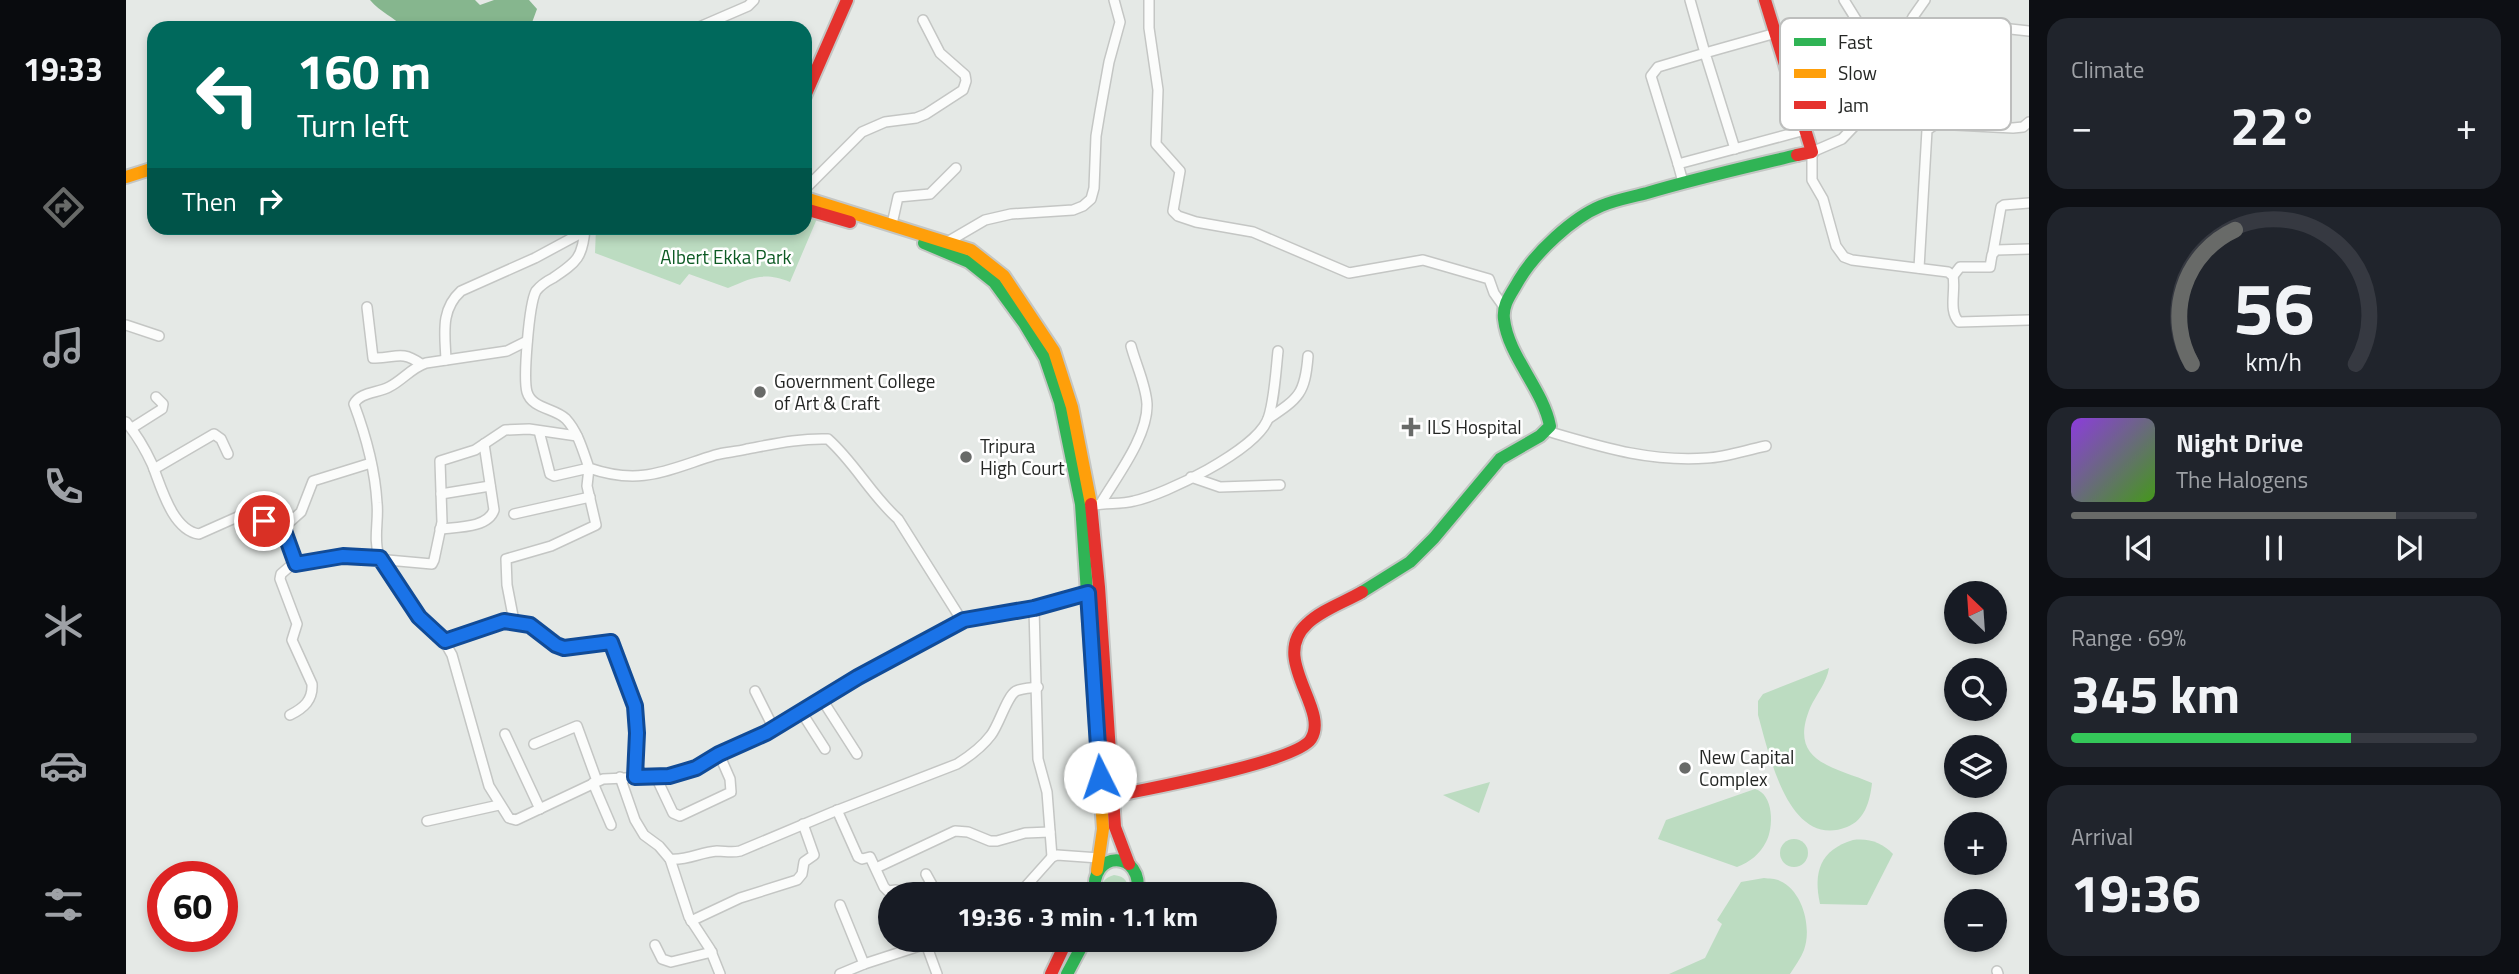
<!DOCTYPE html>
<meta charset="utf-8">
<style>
body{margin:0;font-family:"Titillium Web",sans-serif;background:#20242c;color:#f1f3f6;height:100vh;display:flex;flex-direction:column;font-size:26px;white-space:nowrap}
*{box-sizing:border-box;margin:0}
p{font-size:23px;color:#9ea1a6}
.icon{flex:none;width:38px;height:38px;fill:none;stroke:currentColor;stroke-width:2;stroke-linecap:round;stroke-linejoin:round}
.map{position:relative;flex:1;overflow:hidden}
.panel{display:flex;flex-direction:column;gap:18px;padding:18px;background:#0d0f14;width:490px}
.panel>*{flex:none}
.hud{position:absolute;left:21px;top:21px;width:665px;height:214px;border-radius:21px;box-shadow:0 4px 10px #0003;background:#00695c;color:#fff;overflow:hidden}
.needle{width:46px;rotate:335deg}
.controls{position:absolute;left:1818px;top:581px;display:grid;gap:14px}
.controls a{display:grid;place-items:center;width:63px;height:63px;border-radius:50%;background:#171b24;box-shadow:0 4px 10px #0003;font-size:35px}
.speed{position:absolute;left:21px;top:861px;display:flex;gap:14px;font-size:35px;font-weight:700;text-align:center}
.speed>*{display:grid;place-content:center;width:91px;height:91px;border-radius:50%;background:#171b24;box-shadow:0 4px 10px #0003;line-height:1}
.speed .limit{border:10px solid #d22;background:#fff;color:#111}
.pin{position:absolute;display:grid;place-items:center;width:60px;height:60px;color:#fff;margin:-30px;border:4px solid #fff;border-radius:50%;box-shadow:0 2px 7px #0007}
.me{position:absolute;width:77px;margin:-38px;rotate:356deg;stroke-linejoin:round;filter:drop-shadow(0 0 5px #0008)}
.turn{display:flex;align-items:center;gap:24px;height:147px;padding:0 35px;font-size:32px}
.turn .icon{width:91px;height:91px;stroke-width:2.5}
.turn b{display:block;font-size:49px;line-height:60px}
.then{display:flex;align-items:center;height:66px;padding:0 35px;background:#0003;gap:14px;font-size:26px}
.big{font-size:52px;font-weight:700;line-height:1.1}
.panel .widget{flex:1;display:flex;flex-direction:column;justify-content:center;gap:10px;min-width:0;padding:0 24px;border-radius:21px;background:#20242c}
.panel .dial{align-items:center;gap:0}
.dial svg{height:182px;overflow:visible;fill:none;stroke:#363941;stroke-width:7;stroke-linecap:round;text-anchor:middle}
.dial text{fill:#f1f3f6;stroke:none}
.song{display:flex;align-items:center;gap:21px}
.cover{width:84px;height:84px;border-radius:10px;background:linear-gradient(135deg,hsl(270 70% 55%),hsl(100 70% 35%))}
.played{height:7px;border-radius:4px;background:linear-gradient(90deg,#686a68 80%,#363941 80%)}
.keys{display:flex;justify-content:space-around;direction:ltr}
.heat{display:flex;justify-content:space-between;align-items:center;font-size:38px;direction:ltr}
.charge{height:10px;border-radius:5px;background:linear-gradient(90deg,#34c759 69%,#363941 0)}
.trip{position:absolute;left:752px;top:882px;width:399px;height:70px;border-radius:35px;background:#171b24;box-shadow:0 4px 10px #0003;font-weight:700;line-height:70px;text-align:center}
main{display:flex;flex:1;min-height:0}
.dock{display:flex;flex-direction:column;width:126px;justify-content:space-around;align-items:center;background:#090b0e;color:#9ea1a6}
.dock .icon{width:49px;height:49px}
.dock .on{color:#686a68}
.dock b{font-size:32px;color:#f1f3f6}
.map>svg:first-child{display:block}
</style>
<main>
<nav class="dock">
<b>19:33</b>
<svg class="icon on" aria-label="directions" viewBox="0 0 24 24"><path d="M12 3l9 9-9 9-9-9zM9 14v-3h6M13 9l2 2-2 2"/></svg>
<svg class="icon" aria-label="music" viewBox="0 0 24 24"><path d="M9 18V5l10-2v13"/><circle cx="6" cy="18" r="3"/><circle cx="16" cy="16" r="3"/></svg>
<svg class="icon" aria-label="phone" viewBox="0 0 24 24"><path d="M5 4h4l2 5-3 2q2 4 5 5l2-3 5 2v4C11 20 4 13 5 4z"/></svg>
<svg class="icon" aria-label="climate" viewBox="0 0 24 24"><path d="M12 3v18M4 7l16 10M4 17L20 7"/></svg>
<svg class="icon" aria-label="car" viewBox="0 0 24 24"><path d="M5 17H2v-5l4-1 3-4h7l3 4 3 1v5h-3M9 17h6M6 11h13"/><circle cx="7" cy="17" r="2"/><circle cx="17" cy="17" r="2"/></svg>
<svg class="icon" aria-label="filters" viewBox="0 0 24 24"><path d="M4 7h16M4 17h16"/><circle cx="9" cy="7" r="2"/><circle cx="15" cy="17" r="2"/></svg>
</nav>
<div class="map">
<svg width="1903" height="974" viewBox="0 0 1903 974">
<rect width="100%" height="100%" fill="#e5e9e6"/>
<g fill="#bcdcc1">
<path d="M679 208 693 214 664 282C638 272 627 277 602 288L563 274 554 285 469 253 470 228H679Z"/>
<path d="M1703 668C1701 682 1690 695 1684 708 1662 762 1706 766 1746 783 1744 801 1739 820 1721 827 1662 850 1643 753 1632 715V701L1637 694Z"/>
<path d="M1364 782 1353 813 1317 795Z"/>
<path d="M1629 789C1648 794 1648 828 1640 842 1634 854 1624 862 1611 867L1532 839 1540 820Z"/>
<circle cx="1668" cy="853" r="14"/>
<path d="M1727 840C1744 838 1756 843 1767 854L1741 905 1694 904C1687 872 1694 850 1727 840Z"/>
<path d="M988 875C999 876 1004 883 1001 894H976C973 884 978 878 988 875Z"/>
<path d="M1638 878C1643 879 1649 878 1654 881 1677 891 1686 928 1678 950 1675 958 1669 966 1664 974H1543L1579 958 1596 924 1591 920 1615 882Z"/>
</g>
<path fill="#86b68e" d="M244 0H349L354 5 368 0H403L411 9 404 28H278C268 17 254 12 244 0Z"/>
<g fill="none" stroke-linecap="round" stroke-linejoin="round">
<g stroke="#c4c6c4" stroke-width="12">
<g id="street">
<path d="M1023 0V28L1032 90 1030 144 1054 171 1047 211 1052 216 1070 222 1127 232 1223 273 1297 260 1363 279 1368 293 1378 307"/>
<path d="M1718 0 1736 29 1738 38 1734 71 1737 74 1757 77"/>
<path d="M1799 0 1787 17 1736 118 1716 139 1686 152V180L1697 199 1710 246 1718 257 1726 260 1822 272 1827 276C1830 291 1822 311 1833 322L1903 320"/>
<path d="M1848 25 1903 31"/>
<path d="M571 28 622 6 628 0"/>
<path d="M1609 149 1579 53 1650 33"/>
<path d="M1552 164 1525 76 1532 67 1579 53 1564 0"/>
<path d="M1557 182 1552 164 1679 130"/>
<path d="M679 189 736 132 759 122 790 118 800 114 837 90 840 81 839 75 814 53 797 20"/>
<path d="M766 224 772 197 804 194 830 168"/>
<path d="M459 228C457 257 451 262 427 278 421 281 414 286 410 291 403 304 397 378 401 392 406 409 429 408 440 419 452 432 457 451 463 468 515 486 541 470 589 455 599 452 610 452 621 449 648 444 674 438 702 439 729 463 745 495 772 519L833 616 838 620 908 608 962 593"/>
<path d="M823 241 859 220 885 214 947 210 957 206 965 199 968 188 970 136 974 112 983 62 994 22 988 0"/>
<path d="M1867 252 1875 207 1878 205 1903 203"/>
<path d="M1793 268 1801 130 1810 124 1887 128 1897 127 1903 122"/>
<path d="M1827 276 1834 267H1864L1866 255 1870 250 1903 249"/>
<path d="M241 307 247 358C269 359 274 349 295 364"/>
<path d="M0 325 33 336"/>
<path d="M401 341 381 351 300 363C285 368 277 380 263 387 252 393 234 392 228 404 240 436 249 469 251 503 253 521 247 539 253 556 261 578 280 602 295 619 308 634 316 635 326 655L363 786 383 818 390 820 477 779 543 776 570 768 593 754 640 733 732 677 838 620"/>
<path d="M320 360C319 334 314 310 335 291L409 258 459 231"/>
<path d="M1142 419C1173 398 1179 394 1182 356"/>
<path d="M0 422C11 435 19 449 26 464 35 486 46 530 73 534L118 514 157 528"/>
<path d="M6 428 36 409 37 404 30 397"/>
<path d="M1421 431C1476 447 1522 462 1581 458 1600 457 1620 450 1640 446"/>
<path d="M28 469 88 434 95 439 102 454"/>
<path d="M1065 477 1094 487 1154 485"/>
<path d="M315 494 364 486"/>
<path d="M975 503C991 476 1022 436 1021 404 1020 385 1010 365 1005 346"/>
<path d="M965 506C979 502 994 505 1008 501 1041 494 1127 451 1141 421 1148 406 1150 369 1152 351"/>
<path d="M388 514 464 497"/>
<path d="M314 529C331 527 362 528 368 510L358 444"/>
<path d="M170 564 217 556 306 564 308 560 316 522 314 461 349 450 379 430 403 429 451 436"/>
<path d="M908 608 912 759 921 792 926 857"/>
<path d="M388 621 381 585 380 559 425 546 470 525 461 486 463 468 428 476 424 474 413 431"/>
<path d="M319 641 378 621 403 625 430 645 438 648 485 642 509 706 511 733 509 777"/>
<path d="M629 691 648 729"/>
<path d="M697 701 731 754"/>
<path d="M676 713 699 749"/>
<path d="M164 715C178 708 187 700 186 684L166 640 171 624 154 579 155 574 170 561 157 528 175 512 187 481 245 463"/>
<path d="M379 734 414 809"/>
<path d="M408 744 451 726 471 781"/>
<path d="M494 777 509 820 518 835 533 846 544 859C560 861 575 852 591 851 599 851 605 853 614 851L707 812 831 764C844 756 856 747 865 735 873 725 881 696 890 691 896 688 905 688 912 687"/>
<path d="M530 777 547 813 554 816 605 792 604 779 593 754"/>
<path d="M467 783 485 825"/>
<path d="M711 810 732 857 736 859 744 857 758 887 762 891 770 890 773 894"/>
<path d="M301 821 373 805"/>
<path d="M544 859 563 917 584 949 594 974"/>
<path d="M750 868 829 831 842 832 864 841H871L899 833 924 832"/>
<path d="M800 874 811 894"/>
<path d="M893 894 926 857 931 855 973 858"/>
<path d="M714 905 738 964"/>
<path d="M565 921 614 898 671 880 676 874 678 862 688 855 677 824"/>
<path d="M800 944 811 974"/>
<path d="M529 945 536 959 545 962 586 952"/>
<path d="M1871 971 1872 974"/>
<path d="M714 974 738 964 812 940"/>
</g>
</g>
<g stroke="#c4c6c4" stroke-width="16">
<g id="fast">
<path d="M798 243 843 262 868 282 898 323 919 358 934 402 955 504 973 772"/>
<path d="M1236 592 1284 562 1308 538 1374 459 1414 436 1424 426C1417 389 1382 356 1378 319 1376 304 1386 293 1393 280 1409 253 1446 218 1475 206 1489 200 1506 197 1521 193 1571 178 1621 167 1671 155"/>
<path d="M969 894C963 848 1019 850 1011 894"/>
<path d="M941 974 959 940"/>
</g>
</g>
<g stroke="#c4c6c4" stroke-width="16">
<g id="slow">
<path d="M0 177 28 168"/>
<path d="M679 198 845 250 878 276 928 351 946 407 965 504"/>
<path d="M971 870 977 829 973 772"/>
</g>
</g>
<g stroke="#c4c6c4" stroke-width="16">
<g id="jam">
<path d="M1639 0 1686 152 1671 155"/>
<path d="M679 96 721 0"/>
<path d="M679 209 724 222"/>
<path d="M965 504 973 587 989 827 1003 864"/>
<path d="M987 796C1020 789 1171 762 1185 739 1204 709 1143 659 1181 624 1195 610 1219 602 1236 592"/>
<path d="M925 974 941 940"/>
</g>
</g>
<use href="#street" stroke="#fbfcfb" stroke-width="9"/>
<use href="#fast" stroke="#30b455" stroke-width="12"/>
<use href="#slow" stroke="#ff9f0a" stroke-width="12"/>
<use href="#jam" stroke="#e5322d" stroke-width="12"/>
</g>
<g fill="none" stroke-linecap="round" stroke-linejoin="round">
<g stroke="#114b97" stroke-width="18">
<path id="route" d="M138 521 157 528 170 564 217 556 254 558 293 617 319 641 378 621 404 625 430 645 438 648 485 642 509 706 511 733 509 777 543 776 570 768 593 754 640 733 732 677 838 620 908 608 962 593 974 777"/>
</g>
<use href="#route" stroke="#1a73e8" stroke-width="12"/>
</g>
<g fill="#686a68" stroke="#fff" stroke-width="2.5">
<circle cx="634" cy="392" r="7"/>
<path d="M1281.5 416.5h7v7h7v7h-7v7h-7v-7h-7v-7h7z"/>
<circle cx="840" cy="457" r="7"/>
<circle cx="1559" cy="768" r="7"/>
</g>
<g text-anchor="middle" stroke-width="5" stroke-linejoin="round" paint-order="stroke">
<g font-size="19" fill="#0e5b25" stroke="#fff">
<text x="600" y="264">Albert Ekka Park</text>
</g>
<g font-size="19" fill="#242624" stroke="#fff" text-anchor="start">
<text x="648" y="388">Government College<tspan x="648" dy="22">of Art &amp; Craft</tspan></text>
<text x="1301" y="434">ILS Hospital</text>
<text x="854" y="453">Tripura<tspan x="854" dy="22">High Court</tspan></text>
<text x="1573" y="764">New Capital<tspan x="1573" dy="22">Complex</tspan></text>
</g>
</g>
<rect x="1654" y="18" width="231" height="112" rx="10" fill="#fff" stroke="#bdbebd" stroke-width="2"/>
<rect x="1668" y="38" width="32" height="8" fill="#30b455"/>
<rect x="1668" y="69" width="32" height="9" fill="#ff9f0a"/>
<rect x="1668" y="101" width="32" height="8" fill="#e5322d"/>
<g font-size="19" fill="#242624">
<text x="1712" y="49">Fast</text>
<text x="1712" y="80">Slow</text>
<text x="1712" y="112">Jam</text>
</g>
</svg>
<div class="controls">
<a><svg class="needle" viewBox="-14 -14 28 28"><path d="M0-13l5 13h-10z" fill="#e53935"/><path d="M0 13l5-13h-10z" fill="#9ea1a6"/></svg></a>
<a><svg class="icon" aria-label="search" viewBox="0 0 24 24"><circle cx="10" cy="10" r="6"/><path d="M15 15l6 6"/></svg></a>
<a><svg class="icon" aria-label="layers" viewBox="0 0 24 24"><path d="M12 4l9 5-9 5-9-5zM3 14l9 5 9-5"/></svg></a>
<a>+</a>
<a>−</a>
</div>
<div class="speed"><div class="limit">60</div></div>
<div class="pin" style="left:138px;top:521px;background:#d93025"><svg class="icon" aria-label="arrive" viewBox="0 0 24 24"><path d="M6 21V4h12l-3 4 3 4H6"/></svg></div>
<svg class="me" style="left:974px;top:777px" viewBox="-20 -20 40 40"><circle r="19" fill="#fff"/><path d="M0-13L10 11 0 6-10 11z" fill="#1a73e8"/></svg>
<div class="trip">19:36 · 3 min · 1.1 km</div>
<div class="hud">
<div class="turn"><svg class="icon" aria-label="left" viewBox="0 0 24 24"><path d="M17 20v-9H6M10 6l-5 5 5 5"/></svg><div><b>160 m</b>Turn left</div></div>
<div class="then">Then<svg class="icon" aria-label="right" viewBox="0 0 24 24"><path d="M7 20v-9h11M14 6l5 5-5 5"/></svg></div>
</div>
</div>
<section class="panel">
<div class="widget"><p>Climate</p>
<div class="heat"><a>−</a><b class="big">22°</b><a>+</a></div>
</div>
<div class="widget dial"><svg viewBox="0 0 100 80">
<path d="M14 69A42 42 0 1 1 86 69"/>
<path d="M14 69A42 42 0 0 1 33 10" stroke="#686a68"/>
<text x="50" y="56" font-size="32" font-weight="700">56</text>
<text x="50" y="72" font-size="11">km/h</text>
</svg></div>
<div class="widget">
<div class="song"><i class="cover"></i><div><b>Night Drive</b><p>The Halogens</p></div></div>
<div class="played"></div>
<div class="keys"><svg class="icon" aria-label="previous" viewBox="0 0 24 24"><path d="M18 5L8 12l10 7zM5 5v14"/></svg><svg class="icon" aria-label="pause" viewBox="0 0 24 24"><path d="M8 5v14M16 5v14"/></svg><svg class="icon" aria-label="next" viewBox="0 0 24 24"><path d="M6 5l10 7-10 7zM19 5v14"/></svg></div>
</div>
<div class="widget"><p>Range · 69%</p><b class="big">345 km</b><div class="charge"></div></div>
<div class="widget"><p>Arrival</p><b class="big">19:36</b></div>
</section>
</main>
